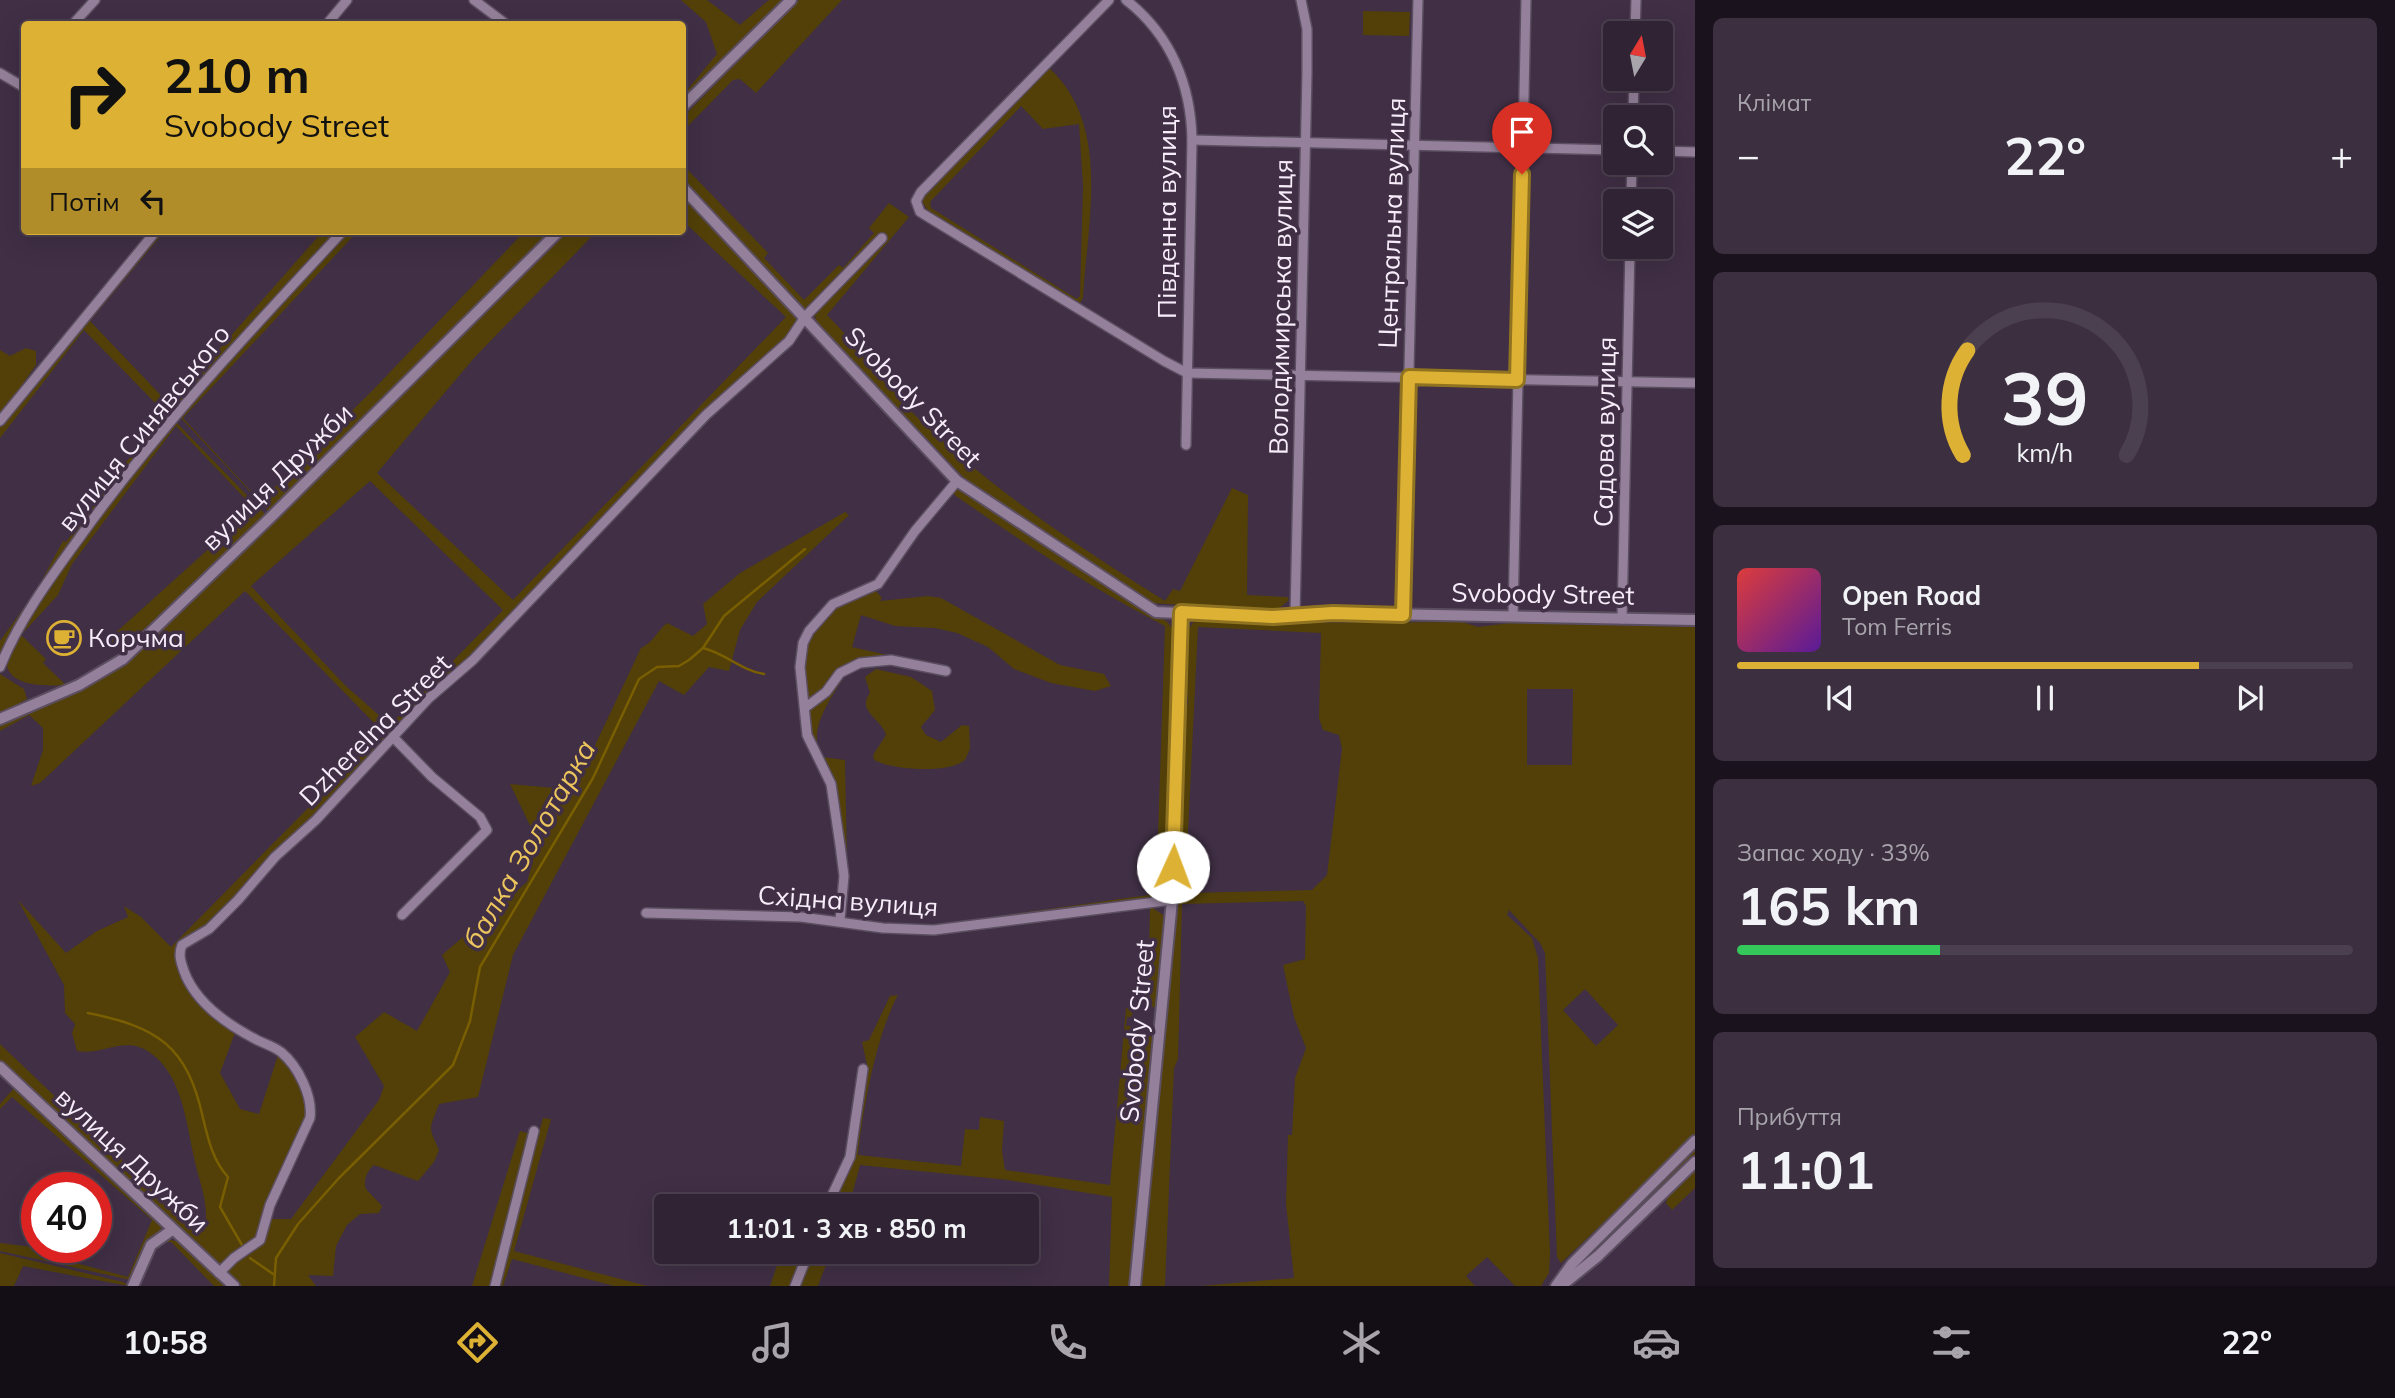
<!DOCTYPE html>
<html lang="uk">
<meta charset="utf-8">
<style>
body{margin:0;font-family:Mulish,sans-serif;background:#3c2f40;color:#f1f3f6;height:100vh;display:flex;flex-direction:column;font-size:26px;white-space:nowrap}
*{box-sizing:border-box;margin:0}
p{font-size:23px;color:#a8a4ac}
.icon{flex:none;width:38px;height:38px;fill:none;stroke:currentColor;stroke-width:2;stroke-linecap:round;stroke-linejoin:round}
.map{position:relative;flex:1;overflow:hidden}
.panel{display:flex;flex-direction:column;gap:18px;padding:18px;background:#1a131d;width:700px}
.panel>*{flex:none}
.guide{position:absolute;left:21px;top:21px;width:665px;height:214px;border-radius:7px;box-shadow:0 7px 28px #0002,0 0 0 2px #4b404f;background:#ddb133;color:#111;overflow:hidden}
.needle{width:46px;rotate:10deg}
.tools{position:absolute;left:1603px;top:21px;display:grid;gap:14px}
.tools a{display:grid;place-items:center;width:70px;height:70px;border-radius:7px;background:#302334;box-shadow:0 7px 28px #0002,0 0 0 2px #4b404f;font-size:35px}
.speed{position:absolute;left:21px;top:1172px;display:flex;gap:14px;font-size:35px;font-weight:700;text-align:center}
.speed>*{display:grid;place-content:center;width:91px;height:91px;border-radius:50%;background:#302334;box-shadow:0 7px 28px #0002,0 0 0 2px #4b404f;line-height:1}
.speed .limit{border:10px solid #d22;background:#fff;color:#111}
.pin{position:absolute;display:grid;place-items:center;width:60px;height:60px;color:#fff;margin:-72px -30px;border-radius:50% 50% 50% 0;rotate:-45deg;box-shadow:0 0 7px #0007}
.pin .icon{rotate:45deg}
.me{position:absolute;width:77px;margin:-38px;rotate:2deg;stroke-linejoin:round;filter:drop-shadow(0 0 5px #0008)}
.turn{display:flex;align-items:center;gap:24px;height:147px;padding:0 28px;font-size:32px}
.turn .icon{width:91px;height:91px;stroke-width:2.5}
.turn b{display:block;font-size:49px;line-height:60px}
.then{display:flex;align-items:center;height:66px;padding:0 28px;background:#0003;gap:14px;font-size:26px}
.big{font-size:52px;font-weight:700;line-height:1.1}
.panel .tile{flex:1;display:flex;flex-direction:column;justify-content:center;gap:10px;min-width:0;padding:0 24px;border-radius:10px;background:#3c2f40}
.panel .dial{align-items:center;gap:0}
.dial svg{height:182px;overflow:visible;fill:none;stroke:#4b404f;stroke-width:7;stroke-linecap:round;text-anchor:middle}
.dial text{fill:#f1f3f6;stroke:none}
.song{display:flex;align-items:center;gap:21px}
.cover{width:84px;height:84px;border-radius:10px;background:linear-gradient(135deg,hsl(0 70% 55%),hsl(270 70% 35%))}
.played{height:7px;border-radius:4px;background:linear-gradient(90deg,#ddb133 75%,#4b404f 75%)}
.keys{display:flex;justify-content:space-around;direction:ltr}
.heat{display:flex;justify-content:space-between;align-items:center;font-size:38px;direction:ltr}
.charge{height:10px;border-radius:5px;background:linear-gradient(90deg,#34c759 33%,#4b404f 0)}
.trip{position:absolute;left:654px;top:1194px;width:385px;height:70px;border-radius:7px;background:#302334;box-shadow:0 7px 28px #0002,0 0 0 2px #4b404f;font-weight:700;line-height:70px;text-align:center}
.dock{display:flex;height:112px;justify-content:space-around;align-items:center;background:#130e15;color:#a8a4ac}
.dock .icon{width:49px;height:49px}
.dock .current{color:#ddb133}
.dock b{font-size:32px;color:#f1f3f6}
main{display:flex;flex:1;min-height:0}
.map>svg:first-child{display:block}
</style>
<main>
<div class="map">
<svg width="1695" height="1286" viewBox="0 0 1695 1286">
<rect width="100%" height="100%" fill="#402f45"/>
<g fill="#524008" fill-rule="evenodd">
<path d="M681 0H707L740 25 769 0H788L683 103V95L717 54 706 22Z"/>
<path d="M799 0H842L756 93 740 79 733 80 683 131V117Z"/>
<path d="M1363 11 1410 12 1409 36 1363 35Z"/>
<path d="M1049 68C1112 125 1087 223 1083 298L1080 303 931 215 921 200ZM1021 106 1043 129 1079 124 1083 186 1080 296 1077 299 931 208 930 202Z"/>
<path d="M683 165 768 253 764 258 804 300 839 265 843 268 874 233 869 228 889 203 909 217 827 315 907 398 902 402C980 482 1071 542 1165 601L1173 589 1180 591 1232 488 1248 495 1247 595 1287 597 1289 600 1275 612 1153 603 969 483 818 325 814 314 820 305 809 310 802 308 683 184Z"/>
<path d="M683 196 799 318V325L208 927 180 944 185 980 236 1030 220 1073 240 1109 259 1114 278 1055 296 1076 310 1115 259 1236 219 1266 0 1062V1044L108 1147 204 1232C211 1205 198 1180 193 1153 186 1120 181 1073 149 1052 124 1035 102 1056 77 1051L72 1033 75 1024 65 1013 64 985 18 900 66 953 97 931 128 917 124 906 141 917 171 947 383 732 245 591 40 783 31 786 43 750V728L29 715 0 731V724L91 685 120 668 566 231H597L474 358 377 473 513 600 786 317 683 221ZM370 481 503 610 390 725 346 686 251 586Z"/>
<path d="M161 231H165L90 321 170 405 323 231H336C240 335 145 439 64 556 41 590 15 622 0 660V641L36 591 63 541 66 542 164 412 84 330 0 438V425Z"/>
<path d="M346 231H358L183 418 260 501 371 392 525 231H554L269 512 180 417Z"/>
<path d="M26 348 36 351V365L0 416V350L10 356Z"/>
<path d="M174 420 266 515 180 599 137 635 129 632 111 646H101L254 508 176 426 72 564 58 595 21 635 46 659 43 663 66 685C45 686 1 688 7 655L66 560Z"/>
<path d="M958 486 1166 621C1190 642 1161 670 1175 690L1171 832 1163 900 973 924 970 920 1156 894 1165 626C1090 587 1025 544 956 496L952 492Z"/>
<path d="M845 512 849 515 757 602 740 630 729 671 709 667 684 695 659 681 513 955 478 1097 439 1104C430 1130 427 1124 439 1150L434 1162 418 1181 374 1165C367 1171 363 1180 366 1189L382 1206 379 1213 360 1214 347 1225 336 1246 333 1276 308 1275 316 1286H237L228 1276V1270L262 1241 271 1210 272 1219H291L379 1100 384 1086 355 1037 384 1012 417 1031 450 972 442 955 527 882 538 842 510 784 554 788 588 760 641 648C653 643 657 631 667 623L693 636 707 624 703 604 740 573Z"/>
<path d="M876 591 882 598 880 601 928 596 941 598 1060 665 1104 674 1111 686 1095 691 1051 683 1014 669 988 647 957 633 935 628 895 626 861 615 852 647 887 655 889 663 874 664 845 675C831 699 806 730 822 757L845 760 847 863 834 789 811 741 803 658 813 629 828 612 844 600Z"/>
<path d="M1199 618 1264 623 1462 622 1478 627 1510 623 1695 627V1136L1561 1263 1557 1257 1545 953 1540 943 1509 910 1507 915 1532 938 1538 958 1550 1254 1549 1273 1541 1286H1515L1487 1257 1466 1276 1475 1286H1200L1294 1278 1286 1204 1288 1135H1292L1295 1078 1306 1048 1294 1017 1283 965 1305 959 1306 906 1303 901 1182 904 1178 1059 1174 1068 1165 1286H1140C1158 1094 1179 902 1185 708L1188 704C1188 683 1176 630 1199 618ZM1198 627 1321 633 1319 718 1323 730 1339 735 1342 749 1327 875 1312 890 1185 893ZM1527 689H1573L1572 765H1527ZM1585 989 1618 1025 1596 1046 1563 1010Z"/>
<path d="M876 669 911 677 932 691 935 710 921 727 926 735 941 742 962 725 969 726 970 749 965 760C948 774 892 770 874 760L873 755 886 735C882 719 856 711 870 693L865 677Z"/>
<path d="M0 674 24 689 27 699 0 714Z"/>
<path d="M1150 906 1163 915 1164 925 1157 1007H1148Z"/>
<path d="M898 995C876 1036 863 1108 858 1155L961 1166 965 1129 979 1130 980 1117 1004 1121 1002 1151 1005 1170 1110 1185 1126 1008 1133 1007 1132 1017H1127L1126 1026H1131V1032L1154 1037 1132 1286H1109L1112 1197 1008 1180 860 1165 849 1206H830L850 1165 867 1065 862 1042 869 1040 890 996Z"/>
<path d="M15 1087 161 1223V1229L147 1245 131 1280 0 1251V1243L32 1247 42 1254 128 1277 152 1220 12 1097 0 1109V1104Z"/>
<path d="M543 1118 551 1119 514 1251 647 1286H614L512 1259 503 1286H497Z"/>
<path d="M520 1131 531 1134 491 1286H472Z"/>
<path d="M1695 1149V1157L1578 1270 1575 1266Z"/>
<path d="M1695 1169V1188L1672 1210 1666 1203 1668 1196Z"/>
<path d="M167 1239 180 1242 226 1286H214L171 1242H163Z"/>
<path d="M782 1251H806L791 1286H770Z"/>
<path d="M813 1251H831L818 1286H800Z"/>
<path d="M0 1253 123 1282 129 1286 23 1266 14 1286H0Z"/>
</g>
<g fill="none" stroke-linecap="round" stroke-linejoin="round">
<g stroke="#795e02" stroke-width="2.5">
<path d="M703 648C725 653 740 670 764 674"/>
<path d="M88 1013C157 1027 187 1045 203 1118 208 1139 213 1161 228 1177L220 1207 242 1245"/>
<path d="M250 1258 273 1274"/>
<path d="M274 1286 276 1258 298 1224 339 1178 453 1065 470 1021 480 967 593 778 639 679 657 667 679 666 689 660 703 648 724 616 805 549"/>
</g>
<g stroke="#5c4e61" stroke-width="12">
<g id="minor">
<path d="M474 0 506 24"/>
<path d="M1109 0 921 192 916 201 920 212 1164 361 1187 373 1695 383"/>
<path d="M1126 0C1171 35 1191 85 1192 140L1186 445"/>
<path d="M73 24 95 0"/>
<path d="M327 24 347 0"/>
<path d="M1635 33 1636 0"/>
<path d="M0 73 22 86"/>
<path d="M1633 117 1634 79"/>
<path d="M1192 140 1615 150"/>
<path d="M1661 151 1695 152"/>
<path d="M1631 201 1632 163"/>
<path d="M0 421 156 231"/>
<path d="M1403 615 1418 0"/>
<path d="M1295 616 1307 73V29L1301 0"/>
<path d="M1513 616 1526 0"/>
<path d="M1622 619 1630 247"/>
<path d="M0 667C19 620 50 578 80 537 159 427 251 330 343 231"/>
<path d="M806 707 826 692 840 673 860 663 891 660 946 671"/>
<path d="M393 737 432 777 480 817 487 830 402 915"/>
<path d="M646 913 801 917 883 928 934 930 1172 900"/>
<path d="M840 920 844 876 840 845 831 784 807 735 800 667 803 643 809 631 833 604 878 584 915 531 957 481"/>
<path d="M827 1206 850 1157 863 1069"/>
<path d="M219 1273 234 1258 260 1240 270 1205 310 1118C313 1096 298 1066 281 1052 273 1046 265 1044 257 1040 228 1025 195 1002 184 971 181 962 178 955 182 945L209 929 238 900 275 857 316 820 429 698 473 660 706 415 789 341 805 317 882 238"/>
<path d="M495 1286 534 1131"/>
<path d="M795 1286 809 1251"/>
</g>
</g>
<g stroke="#5c4e61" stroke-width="14">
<g id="tertiary">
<path d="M682 107 791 0"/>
<path d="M682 187 957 481 1156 612 1273 617 1333 613 1695 620"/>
<path d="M0 719 79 685 123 659 270 518 559 231"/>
<path d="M0 1067 234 1286"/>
<path d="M133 1286 151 1245 172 1230"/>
<path d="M1135 1286 1172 900 1181 612"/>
<path d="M1556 1286 1572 1264 1695 1141"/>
<path d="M1561 1286 1598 1256 1695 1162"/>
</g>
</g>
<use href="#minor" stroke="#94809a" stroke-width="9"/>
<use href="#tertiary" stroke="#94809a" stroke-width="10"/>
</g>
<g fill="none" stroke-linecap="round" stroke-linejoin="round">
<g stroke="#907321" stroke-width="18">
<path id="route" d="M1173 867 1181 612 1273 617 1333 613 1403 615 1409 377 1517 380 1522 174"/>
</g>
<use href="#route" stroke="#ddb133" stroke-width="12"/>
</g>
<defs>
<g id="cafe-ring" transform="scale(1.75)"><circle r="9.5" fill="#402f45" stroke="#ddb133" stroke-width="1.5"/><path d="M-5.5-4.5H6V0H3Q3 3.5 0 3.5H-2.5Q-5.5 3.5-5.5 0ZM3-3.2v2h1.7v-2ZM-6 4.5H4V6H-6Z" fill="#ddb133"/></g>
</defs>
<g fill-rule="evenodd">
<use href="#cafe-ring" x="64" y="638"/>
</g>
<g text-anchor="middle" stroke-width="7" stroke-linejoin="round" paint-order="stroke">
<g font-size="26" fill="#f7ecfa" stroke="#402f45">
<text transform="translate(1167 212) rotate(-90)" y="9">Південна вулиця</text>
<text transform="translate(1392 223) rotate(-88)" y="9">Центральна вулиця</text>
<text transform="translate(1281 307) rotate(-89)" y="9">Володимирська вулиця</text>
<text transform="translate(913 397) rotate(46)" y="9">Svobody Street</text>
<text transform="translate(144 428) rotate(-51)" y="9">вулиця Синявського</text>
<text transform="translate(1605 432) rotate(-89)" y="9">Садова вулиця</text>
<text transform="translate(277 477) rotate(-44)" y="9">вулиця Дружби</text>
<text transform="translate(1543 594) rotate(1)" y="9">Svobody Street</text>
<text transform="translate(375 730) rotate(-45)" y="9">Dzherelna Street</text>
<text transform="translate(848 901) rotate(4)" y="9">Східна вулиця</text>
<text transform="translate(1137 1031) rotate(-85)" y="9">Svobody Street</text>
<text transform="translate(132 1160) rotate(43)" y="9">вулиця Дружби</text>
</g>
<g font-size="26" fill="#f7ecfa" stroke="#402f45" text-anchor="start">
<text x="88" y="647">Корчма</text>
</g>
<g font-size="28" font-style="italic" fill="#edc55d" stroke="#402f45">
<text transform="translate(529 844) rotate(-60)" y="10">балка Золотарка</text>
</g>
</g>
</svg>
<div class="tools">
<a><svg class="needle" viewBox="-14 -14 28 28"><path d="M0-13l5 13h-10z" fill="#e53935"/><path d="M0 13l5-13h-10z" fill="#a8a4ac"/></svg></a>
<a><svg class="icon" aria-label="search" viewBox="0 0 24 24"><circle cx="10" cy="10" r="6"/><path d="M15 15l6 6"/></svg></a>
<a><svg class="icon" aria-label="layers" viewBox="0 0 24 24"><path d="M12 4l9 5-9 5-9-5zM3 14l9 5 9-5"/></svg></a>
</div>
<div class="speed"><div class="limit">40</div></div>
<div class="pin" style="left:1522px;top:174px;background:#d93025"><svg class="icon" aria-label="arrive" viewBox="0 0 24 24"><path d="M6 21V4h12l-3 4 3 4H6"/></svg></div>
<svg class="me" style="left:1173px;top:867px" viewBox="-20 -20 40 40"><circle r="19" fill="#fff"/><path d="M0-13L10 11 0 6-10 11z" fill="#ddb133"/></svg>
<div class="trip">11:01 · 3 хв · 850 m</div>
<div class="guide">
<div class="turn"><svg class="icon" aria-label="right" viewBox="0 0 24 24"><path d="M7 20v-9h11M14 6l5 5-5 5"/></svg><div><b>210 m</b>Svobody Street</div></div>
<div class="then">Потім<svg class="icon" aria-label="left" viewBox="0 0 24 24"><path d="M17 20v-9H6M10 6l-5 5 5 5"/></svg></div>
</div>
</div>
<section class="panel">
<div class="tile"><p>Клімат</p>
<div class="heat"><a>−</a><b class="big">22°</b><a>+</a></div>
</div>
<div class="tile dial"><svg viewBox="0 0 100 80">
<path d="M14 69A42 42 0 1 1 86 69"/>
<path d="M14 69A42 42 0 0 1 16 23" stroke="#ddb133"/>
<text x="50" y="56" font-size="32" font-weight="700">39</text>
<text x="50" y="72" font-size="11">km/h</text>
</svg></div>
<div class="tile">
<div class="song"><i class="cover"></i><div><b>Open Road</b><p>Tom Ferris</p></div></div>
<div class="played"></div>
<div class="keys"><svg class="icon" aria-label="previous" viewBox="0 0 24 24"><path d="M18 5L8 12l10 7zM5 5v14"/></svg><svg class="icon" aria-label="pause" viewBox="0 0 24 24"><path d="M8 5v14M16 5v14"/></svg><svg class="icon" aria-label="next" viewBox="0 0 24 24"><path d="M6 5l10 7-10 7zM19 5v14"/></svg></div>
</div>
<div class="tile"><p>Запас ходу · 33%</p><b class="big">165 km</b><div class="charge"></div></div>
<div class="tile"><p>Прибуття</p><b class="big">11:01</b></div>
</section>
</main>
<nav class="dock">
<b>10:58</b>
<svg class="icon current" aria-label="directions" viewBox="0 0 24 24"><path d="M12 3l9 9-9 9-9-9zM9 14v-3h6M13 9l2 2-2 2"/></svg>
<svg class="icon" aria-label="music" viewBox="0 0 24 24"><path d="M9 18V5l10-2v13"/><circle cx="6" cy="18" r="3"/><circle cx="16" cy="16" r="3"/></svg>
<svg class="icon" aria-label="phone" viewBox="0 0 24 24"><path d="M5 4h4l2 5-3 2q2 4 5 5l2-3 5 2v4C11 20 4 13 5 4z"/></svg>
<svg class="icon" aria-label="climate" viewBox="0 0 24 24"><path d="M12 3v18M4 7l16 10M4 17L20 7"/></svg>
<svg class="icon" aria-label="car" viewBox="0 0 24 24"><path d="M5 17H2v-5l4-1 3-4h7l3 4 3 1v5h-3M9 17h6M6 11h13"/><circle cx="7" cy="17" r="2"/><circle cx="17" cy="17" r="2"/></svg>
<svg class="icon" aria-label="filters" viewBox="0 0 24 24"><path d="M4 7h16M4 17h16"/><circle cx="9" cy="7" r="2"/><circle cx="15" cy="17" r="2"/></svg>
<b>22°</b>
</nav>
